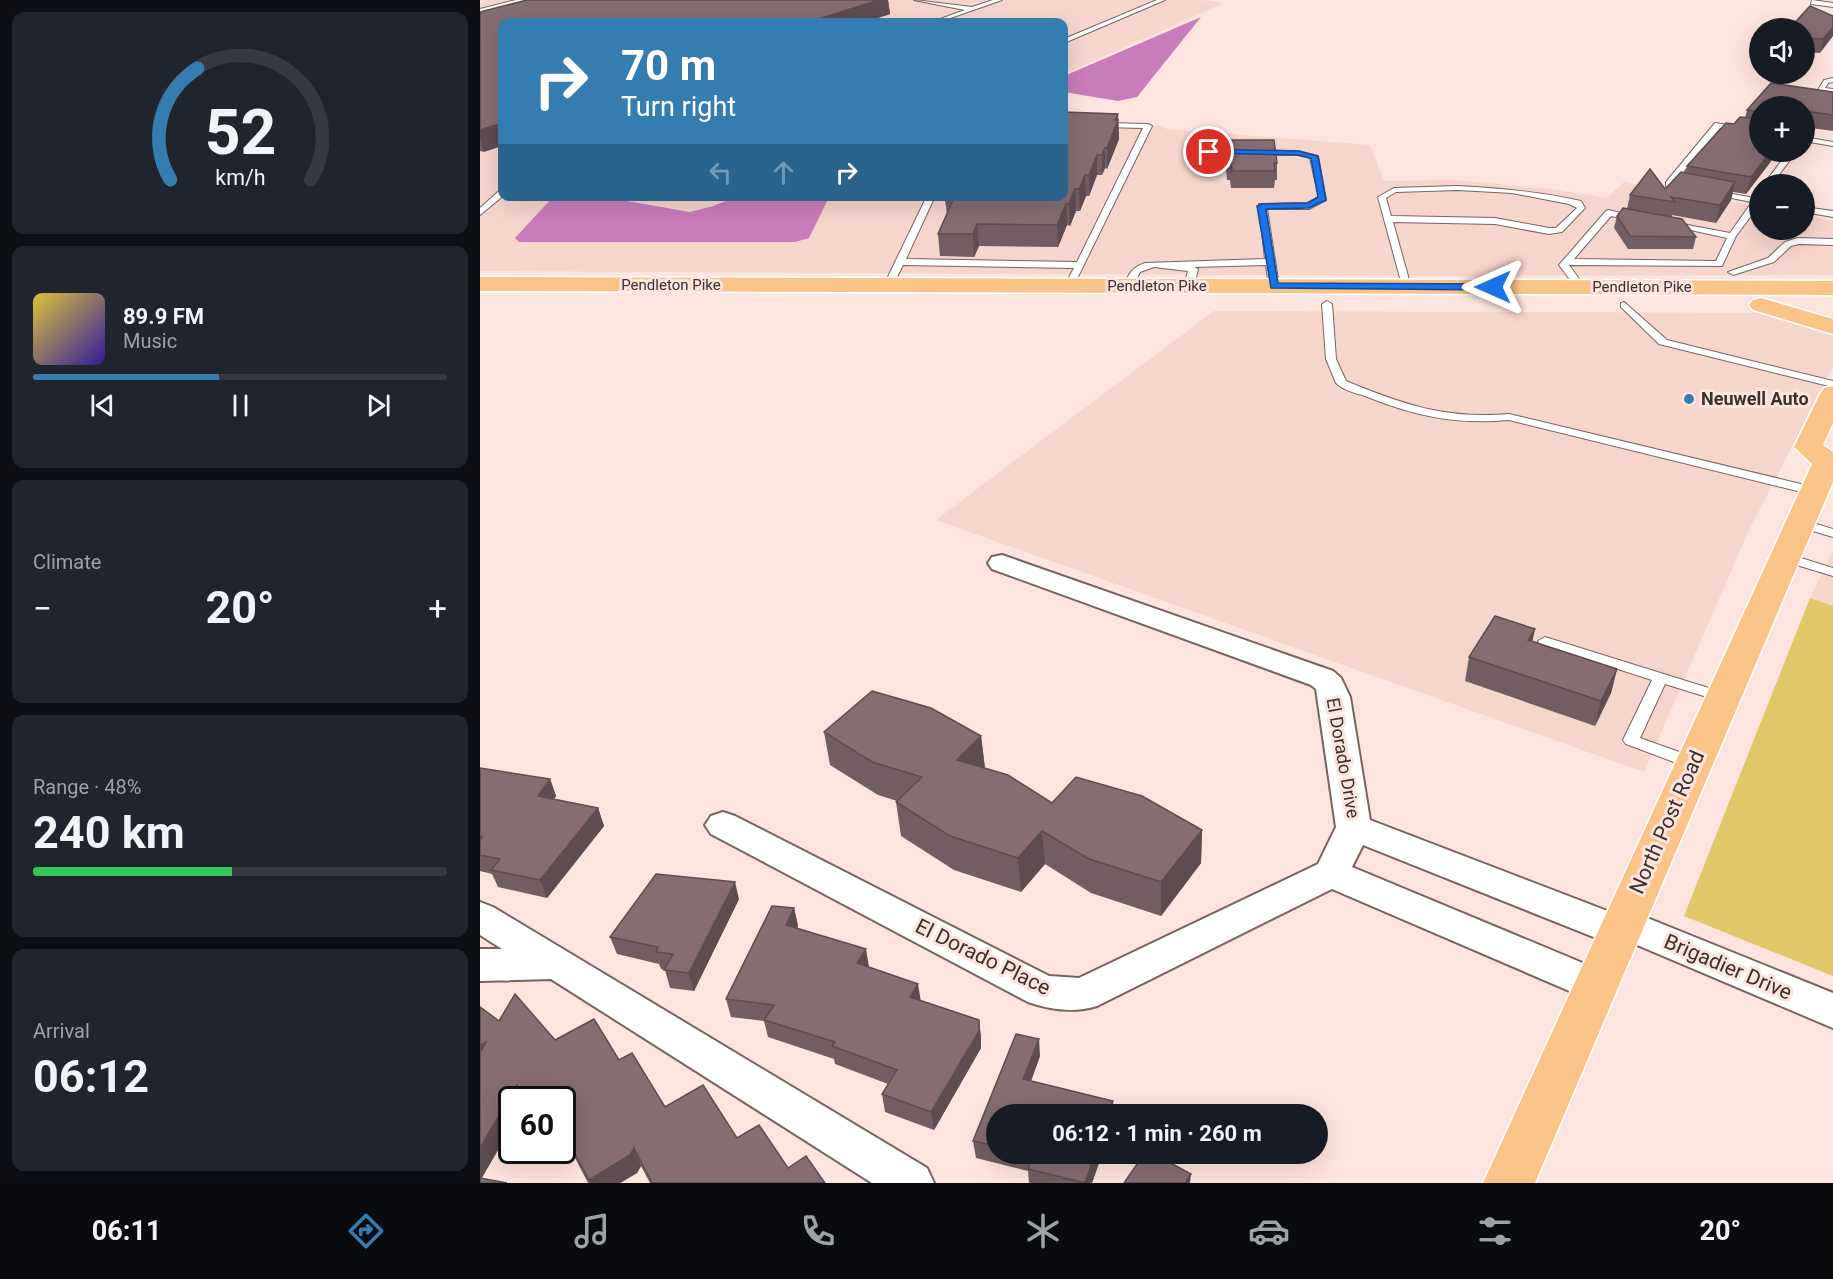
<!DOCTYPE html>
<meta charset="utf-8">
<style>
body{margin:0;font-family:Roboto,sans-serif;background:#20242c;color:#f1f3f6;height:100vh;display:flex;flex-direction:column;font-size:22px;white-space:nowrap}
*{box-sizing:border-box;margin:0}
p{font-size:20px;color:#9ea1a6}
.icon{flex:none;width:33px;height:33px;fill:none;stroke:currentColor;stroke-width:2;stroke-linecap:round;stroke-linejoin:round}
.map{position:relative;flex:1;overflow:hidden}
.side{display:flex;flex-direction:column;gap:12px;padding:12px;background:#0d0f14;width:480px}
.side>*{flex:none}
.guide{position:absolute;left:18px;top:18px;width:570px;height:183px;border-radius:12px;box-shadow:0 6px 24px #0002;background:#357db1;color:#fff;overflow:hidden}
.fabs{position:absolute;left:1269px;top:18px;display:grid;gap:12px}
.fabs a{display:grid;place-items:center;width:66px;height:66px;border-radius:50%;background:#171b24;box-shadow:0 6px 24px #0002;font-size:30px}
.speed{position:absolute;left:18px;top:1086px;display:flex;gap:12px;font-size:30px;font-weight:700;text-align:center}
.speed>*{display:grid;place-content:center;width:78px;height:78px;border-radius:50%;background:#171b24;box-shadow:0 6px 24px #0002;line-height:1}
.speed .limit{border:3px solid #111;border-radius:9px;background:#fff;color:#111}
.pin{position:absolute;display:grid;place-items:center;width:51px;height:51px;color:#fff;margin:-26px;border:3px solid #fff;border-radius:50%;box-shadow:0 2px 6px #0007}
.me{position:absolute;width:66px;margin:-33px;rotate:270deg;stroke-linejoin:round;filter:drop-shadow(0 0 4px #0008)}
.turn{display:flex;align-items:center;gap:21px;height:126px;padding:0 24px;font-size:27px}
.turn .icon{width:78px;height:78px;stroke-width:2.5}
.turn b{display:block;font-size:42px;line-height:51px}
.lanes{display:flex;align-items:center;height:57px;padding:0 24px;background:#0003;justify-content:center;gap:30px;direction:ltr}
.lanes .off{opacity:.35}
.big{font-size:45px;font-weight:700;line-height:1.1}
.side .tile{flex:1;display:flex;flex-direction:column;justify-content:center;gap:9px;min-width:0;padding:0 21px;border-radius:12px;background:#20242c}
.side .dial{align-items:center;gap:0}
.dial svg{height:156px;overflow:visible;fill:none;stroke:#363941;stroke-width:7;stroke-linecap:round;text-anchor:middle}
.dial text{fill:#f1f3f6;stroke:none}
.song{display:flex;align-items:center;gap:18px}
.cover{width:72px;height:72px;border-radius:9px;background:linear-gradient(135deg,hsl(50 70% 55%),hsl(250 70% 35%))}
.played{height:6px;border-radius:3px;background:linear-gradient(90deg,#357db1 45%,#363941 45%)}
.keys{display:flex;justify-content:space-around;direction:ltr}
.heat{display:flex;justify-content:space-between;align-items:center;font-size:33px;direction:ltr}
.charge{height:9px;border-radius:4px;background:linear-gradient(90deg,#34c759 48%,#363941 0)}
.trip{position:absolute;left:506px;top:1104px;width:342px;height:60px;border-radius:30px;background:#171b24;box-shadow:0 6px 24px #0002;font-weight:700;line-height:60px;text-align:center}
.tab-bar{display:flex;height:96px;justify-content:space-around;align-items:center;background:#090b0e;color:#9ea1a6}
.tab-bar .icon{width:42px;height:42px}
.tab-bar .selected{color:#357db1}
.tab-bar b{font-size:27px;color:#f1f3f6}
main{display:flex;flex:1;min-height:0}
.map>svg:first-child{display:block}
</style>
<main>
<section class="side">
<div class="tile dial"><svg viewBox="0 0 100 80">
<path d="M14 69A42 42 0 1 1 86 69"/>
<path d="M14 69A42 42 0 0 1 28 12" stroke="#357db1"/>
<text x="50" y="56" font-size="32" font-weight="700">52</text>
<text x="50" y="72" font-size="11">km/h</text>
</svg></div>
<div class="tile">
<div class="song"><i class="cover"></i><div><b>89.9 FM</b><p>Music</p></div></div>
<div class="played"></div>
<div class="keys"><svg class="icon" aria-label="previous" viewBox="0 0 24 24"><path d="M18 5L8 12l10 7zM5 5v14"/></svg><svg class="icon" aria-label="pause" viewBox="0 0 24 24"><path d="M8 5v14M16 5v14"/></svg><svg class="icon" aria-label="next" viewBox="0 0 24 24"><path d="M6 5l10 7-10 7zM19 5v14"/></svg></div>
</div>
<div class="tile"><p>Climate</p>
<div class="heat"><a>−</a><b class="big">20°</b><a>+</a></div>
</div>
<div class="tile"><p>Range · 48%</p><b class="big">240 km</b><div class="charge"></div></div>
<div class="tile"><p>Arrival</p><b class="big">06:12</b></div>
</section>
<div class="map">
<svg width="1353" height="1183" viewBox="0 0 1353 1183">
<rect width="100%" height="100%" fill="#fee4de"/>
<g fill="#f6d5cd">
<path d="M0 0H721L744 3 584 74V22H22V196H584V120L683 126 686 129 890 145 904 181 974 180 1072 189 1126 198 1144 182 1279 207 1280 230H1324L1325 215 1353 221V275L999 276 0 271V4L4 2Z"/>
<path d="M734 311 1298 313 1353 331V367L1268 532 1164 772 456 520Z"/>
<path d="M1353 551V606L1330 598Z"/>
</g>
<path fill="#e2c769" d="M1330 598 1353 606V976L1204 916Z"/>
<g fill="#c97cba">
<path d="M721 17 657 97 638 101 584 92V76Z"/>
<path d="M76 196 124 197 210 212 233 206 256 197H349L329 238 315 242H39L35 238 72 198Z"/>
</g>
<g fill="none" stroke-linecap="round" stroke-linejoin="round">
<g stroke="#79635e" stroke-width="2">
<g id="service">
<path d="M36 0H46L0 13V9Z"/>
<path d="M434 0 492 7 513 0H522L459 22H452L485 10Z"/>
<path d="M677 0H685L584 43V39Z"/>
<path d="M1332 0 1353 3V7L1331 4Z"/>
<path d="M1353 78V82L1348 83 1345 88 1353 89V93L1338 90 1344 80Z"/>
<path d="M584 122 668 124 672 126 593 287 585 285 594 268 423 265 412 287H406L404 285 447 196H455L426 259 597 262 663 128 584 126Z"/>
<path d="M1235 123 1280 130V134L1240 128 1194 183 1208 185V189L1186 186V182Z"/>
<path d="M1324 137 1353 142V146L1324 141Z"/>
<path d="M726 150 818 151 838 156 846 200 829 209H787L799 286 794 289 789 286 786 265 714 267 718 269 714 286 709 289 704 286 708 271 674 267 660 272 652 288H646L644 286C648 274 653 267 665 263L785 259 779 204 827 203 839 197 830 158 818 155 729 154 725 152Z"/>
<path d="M1308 152H1316L1292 184H1284Z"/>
<path d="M978 186C1020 188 1060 192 1101 201L1105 208 1082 232 1069 234 1015 224 913 222 931 287 923 289 898 197 914 188ZM978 190 1032 193 1089 204 1097 208 1076 228H1069L1015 218 911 216 906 198 916 192Z"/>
<path d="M1230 190 1275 198 1280 195V204L1256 236 1242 266 1089 265 1105 287 1100 290 1097 289 1079 265 1126 211 1129 210 1159 218 1155 221 1131 216 1094 259 1236 261 1247 238 1188 225 1192 222 1250 233 1272 202 1230 194Z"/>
<path d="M19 191H22L23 196 0 215V208Z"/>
<path d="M1324 207 1353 211V217L1324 212Z"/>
<path d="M1318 238 1353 239V245L1319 244 1311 246 1294 262 1253 275 1248 272 1288 258 1305 242Z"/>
<path d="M847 301 852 304 856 359 866 381C924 405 965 419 1029 414L1338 488 1340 491 1334 495 1029 420C976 425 934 416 885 396 875 393 863 390 856 383L846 359 842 304Z"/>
<path d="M1144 302 1187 340 1353 381V387L1179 344 1141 307V303Z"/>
<path d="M1320 519 1353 529V537L1316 526 1314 523Z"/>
<path d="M1305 553 1353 568V576L1300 560 1298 557 1300 554Z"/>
<path d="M1065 637 1248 694 1250 697 1248 700 1243 702 1185 684 1160 738 1219 759 1221 763 1219 767H1207L1146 744 1143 740 1172 680 1060 644 1058 641Z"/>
</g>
</g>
<g stroke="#79635e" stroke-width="4">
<g id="minor">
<path d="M522 555 853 671 861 678 870 697 890 820 1130 912 1142 908 1155 913 1353 993V1028L1150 942 1139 946 1126 942 883 845 872 867 1129 974 1135 985 1129 996 1115 1001 1101 996 852 889 617 1006C594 1013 571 1010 548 1002L231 834 225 825 231 816 243 812 255 816 569 976 599 978 838 864 856 827 836 689 831 685 512 569 508 563 512 557Z"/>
<path d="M0 902 13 907 447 1168 454 1183H392L71 979 0 981V949H22L0 935Z"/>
</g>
</g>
<g stroke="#fff" stroke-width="3">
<g id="primary">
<path d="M0 277 1353 281V295L0 291Z"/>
<path d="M1281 298 1353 319V334L1273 310 1269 305 1273 300Z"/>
<path d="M1353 386V423L1343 445 1353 452V482L1055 1183H1003L1332 464 1314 447 1340 394 1344 388Z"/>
</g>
</g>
<use href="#service" fill="#fff" fill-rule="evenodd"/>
<use href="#minor" fill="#fff" fill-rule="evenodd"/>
<use href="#primary" fill="#fac387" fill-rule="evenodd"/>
</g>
<g fill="#725e62">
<path d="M47 0H408L410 14 385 22H22L4 152 0 151V12Z"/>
<path d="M1353 16 1340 53 1324 52V28Z"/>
<path d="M1291 83 1353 92V131L1324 127V106H1280V152H1298L1266 194 1253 192 1251 200 1236 223 1192 215V217L1202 219 1216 237 1213 249H1148L1134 228 1137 216 1143 208 1147 209 1150 195 1170 169 1185 189 1201 172H1205L1207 166 1246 123 1254 124 1260 117 1265 118 1267 110Z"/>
<path d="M638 114 639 139 627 169 625 168 622 175H617L609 196H606L600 211H596L590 226 587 225 578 247 499 246 494 257 460 256 458 234 467 214 465 200 584 196Z"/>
<path d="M746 140 797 163V180H795L794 188H751L750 180H747L745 156Z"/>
<path d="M989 657 1137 669 1131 693 1115 726 985 681Z"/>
<path d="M344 732 501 736 505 768 572 803 722 830 721 863 681 916 611 893 565 864 541 892 474 870 421 836 416 802 417 801 398 795 350 765Z"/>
<path d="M0 768 70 779 76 796 74 799 118 808 124 826 67 898 18 887 12 874 0 871Z"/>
<path d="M259 899 214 991 190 988 185 970 181 969 179 964 137 954 130 937Z"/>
<path d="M314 908 318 926 317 929 389 967 441 1001 499 1020 501 1038V1048L454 1130 405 1112 402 1094 408 1084 355 1064 354 1059 288 1037 284 1021 251 1017 246 999Z"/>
<path d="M19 1021 75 1040 139 1060 185 1107 257 1138 308 1168 345 1183H170L161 1166 157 1173 140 1183H108L91 1150 88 1154 76 1162 70 1150H82V1100H32V1126L1 1179 0 1183Z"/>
<path d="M560 1056 551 1081 516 1114V1154H622L612 1183H549L548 1171 496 1158 493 1141Z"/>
</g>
<g fill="#5d4c50">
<path d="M399 0H408L410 14 385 22H329Z"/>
<path d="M1353 27V36L1340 53 1343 39Z"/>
<path d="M638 114 639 139 627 169V148Z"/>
<path d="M22 123V146L4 152 0 139V130Z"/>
<path d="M625 148V168L622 175V155Z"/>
<path d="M1290 152H1298L1266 194 1271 177Z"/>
<path d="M617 155V175L609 196V175Z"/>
<path d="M605 175 606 196 600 211 599 189Z"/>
<path d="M1255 182 1251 200 1236 223 1240 205Z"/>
<path d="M595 189 596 211 590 226 589 204Z"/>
<path d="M586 204 587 225 578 247 577 225Z"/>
<path d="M497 224 499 246 494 257 493 234Z"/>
<path d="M1055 629 1050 653 1048 640Z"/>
<path d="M1137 669 1131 693 1115 726 1121 701Z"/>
<path d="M501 736 505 769 477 760Z"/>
<path d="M70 779 76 796 64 813 58 796Z"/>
<path d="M118 808 124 826 67 898 60 880Z"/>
<path d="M722 830 721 863 681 916V882Z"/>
<path d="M562 831 565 864 541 892 538 858Z"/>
<path d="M255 882 259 899 214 991 209 973Z"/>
<path d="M314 908 318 926 310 943 306 925Z"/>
<path d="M386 949 389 967 377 963Z"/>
<path d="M438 984 441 1002 430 997Z"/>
<path d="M499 1020 501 1038V1048L454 1130 451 1112Z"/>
<path d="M559 1039 560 1056 545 1097 543 1079Z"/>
<path d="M7 1041 0 1069V1046Z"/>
<path d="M37 1085 43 1100H32V1126L0 1181V1148Z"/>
<path d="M633 1101V1114H628Z"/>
<path d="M83 1132 91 1150 88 1154 76 1162 71 1150H82Z"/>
<path d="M154 1148 161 1166 157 1173 140 1183H110L109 1180Z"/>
<path d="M615 1154H622L612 1183H605Z"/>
<path d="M711 1174 710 1183H705Z"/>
</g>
<g fill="#856d72" stroke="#5d4c50" stroke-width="1.5">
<path d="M47 0H399L329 22H22V123L0 130V12Z"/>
<path d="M1330 6 1353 16V27L1343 39 1324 38V28H1310Z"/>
<path d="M1291 83 1353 92V115L1324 111V106H1280V112L1267 110Z"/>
<path d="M584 112 638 114 635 120H638L627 148H625L622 155H617L609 175H605L599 189H595L589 204H586L577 225 497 224 493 234H458L473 200H465L467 196H584Z"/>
<path d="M1260 117 1280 119V152H1290L1271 177 1207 166 1246 123 1254 124Z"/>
<path d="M746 140H794L797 163H794L795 171H752L751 163H748Z"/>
<path d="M1170 169 1185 189 1201 172 1255 182 1240 205 1191 197 1195 202 1150 195Z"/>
<path d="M1143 208 1202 219 1216 237 1150 236 1137 216Z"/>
<path d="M1015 616 1055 629 1048 640 1137 669 1121 701 989 657Z"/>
<path d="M392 691 451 708 501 736 477 760 528 775 572 803 596 777 662 796 722 830 681 882 609 859 562 831 538 858 470 836 416 802 442 777 392 762 344 732Z"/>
<path d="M0 768 70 779 58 796 118 808 60 880 11 870 20 859 0 855V840L2 837H0Z"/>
<path d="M176 874 255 882 209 973 184 970 193 954 176 952 178 947 130 937Z"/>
<path d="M292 906 314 908 306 925 386 949 377 963 438 984 430 997 499 1020V1031L451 1112 402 1094 417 1070 352 1046 355 1042 284 1020 294 1005 246 999Z"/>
<path d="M35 994 75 1040 114 1019 139 1060 152 1053 185 1107 223 1085 257 1138 279 1125 308 1168 326 1156 345 1183H172L154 1148 150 1155 109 1180 83 1132 82 1133V1100H44L37 1085 0 1148V1052L7 1041 0 1046V1007L19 1021Z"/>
<path d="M536 1034 559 1039 543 1079 633 1101 628 1114H516V1146L493 1141Z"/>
<path d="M548 1154H615L605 1183 548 1169 553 1155Z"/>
<path d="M664 1154H674L711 1174 705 1183H644Z"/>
<path d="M0 1178 27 1183H0Z"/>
</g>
<path fill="#1a73e8" stroke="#114b97" stroke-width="1.5" d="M729 149 818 151 838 156 846 200 829 208 786 209 798 283 1013 284 1017 287 1013 290 791 288 777 206 782 204 828 203 838 197 831 158 818 155 726 153 725 152Z"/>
<circle fill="#357db1" stroke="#fee4de" stroke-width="2" cx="1209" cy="399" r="6"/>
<g text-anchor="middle" stroke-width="6" stroke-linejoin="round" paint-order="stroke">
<g font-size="15" fill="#3b312e" stroke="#fee4de">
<text x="191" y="290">Pendleton Pike</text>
<text x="677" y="291">Pendleton Pike</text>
<text x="1162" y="292">Pendleton Pike</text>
</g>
<g font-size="18" font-weight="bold" fill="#3b312e" stroke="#fee4de" text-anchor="start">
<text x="1221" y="405">Neuwell Auto</text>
</g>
<g font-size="18" fill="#3b312e" stroke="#fee4de">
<text transform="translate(863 758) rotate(80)" y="6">El Dorado Drive</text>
</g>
<g font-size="21" fill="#3b312e" stroke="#fee4de">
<text transform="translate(1187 822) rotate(-66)" y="7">North Post Road</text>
<text transform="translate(503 957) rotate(26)" y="7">El Dorado Place</text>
<text transform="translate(1248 967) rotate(23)" y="7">Brigadier Drive</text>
</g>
</g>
</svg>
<div class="fabs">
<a><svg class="icon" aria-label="sound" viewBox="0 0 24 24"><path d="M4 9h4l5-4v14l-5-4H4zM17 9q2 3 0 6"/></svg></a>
<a>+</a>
<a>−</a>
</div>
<div class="speed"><div class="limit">60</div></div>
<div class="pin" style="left:729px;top:152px;background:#d93025"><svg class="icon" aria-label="arrive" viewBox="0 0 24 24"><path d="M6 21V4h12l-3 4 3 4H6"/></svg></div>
<svg class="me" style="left:1013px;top:287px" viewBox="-20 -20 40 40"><path d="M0-17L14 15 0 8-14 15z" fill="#1a73e8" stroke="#fff" stroke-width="4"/></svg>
<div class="trip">06:12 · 1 min · 260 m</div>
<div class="guide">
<div class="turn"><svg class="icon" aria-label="right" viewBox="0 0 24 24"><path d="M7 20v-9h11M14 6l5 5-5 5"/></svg><div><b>70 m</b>Turn right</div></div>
<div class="lanes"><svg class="icon off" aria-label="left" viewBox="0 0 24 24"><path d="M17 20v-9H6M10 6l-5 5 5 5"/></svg><svg class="icon off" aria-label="ahead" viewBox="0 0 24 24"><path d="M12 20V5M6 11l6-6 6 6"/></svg><svg class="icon" aria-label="right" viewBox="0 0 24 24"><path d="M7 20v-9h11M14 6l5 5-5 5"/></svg></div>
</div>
</div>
</main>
<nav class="tab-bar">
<b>06:11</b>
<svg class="icon selected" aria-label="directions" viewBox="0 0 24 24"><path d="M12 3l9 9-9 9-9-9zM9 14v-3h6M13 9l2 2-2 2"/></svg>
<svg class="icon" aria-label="music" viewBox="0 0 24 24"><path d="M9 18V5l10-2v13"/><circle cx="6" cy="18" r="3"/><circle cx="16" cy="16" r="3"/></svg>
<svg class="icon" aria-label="phone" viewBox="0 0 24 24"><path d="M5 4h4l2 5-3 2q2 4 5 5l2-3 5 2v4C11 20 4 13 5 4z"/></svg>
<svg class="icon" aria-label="climate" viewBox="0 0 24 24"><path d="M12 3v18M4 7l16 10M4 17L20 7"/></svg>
<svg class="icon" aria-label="car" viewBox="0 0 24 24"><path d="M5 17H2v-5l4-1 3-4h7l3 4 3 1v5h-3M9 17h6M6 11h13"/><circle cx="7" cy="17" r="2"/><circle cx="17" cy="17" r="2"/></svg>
<svg class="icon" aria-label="filters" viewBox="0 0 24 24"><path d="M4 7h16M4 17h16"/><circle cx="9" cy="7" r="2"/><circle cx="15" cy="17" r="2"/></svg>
<b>20°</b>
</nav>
